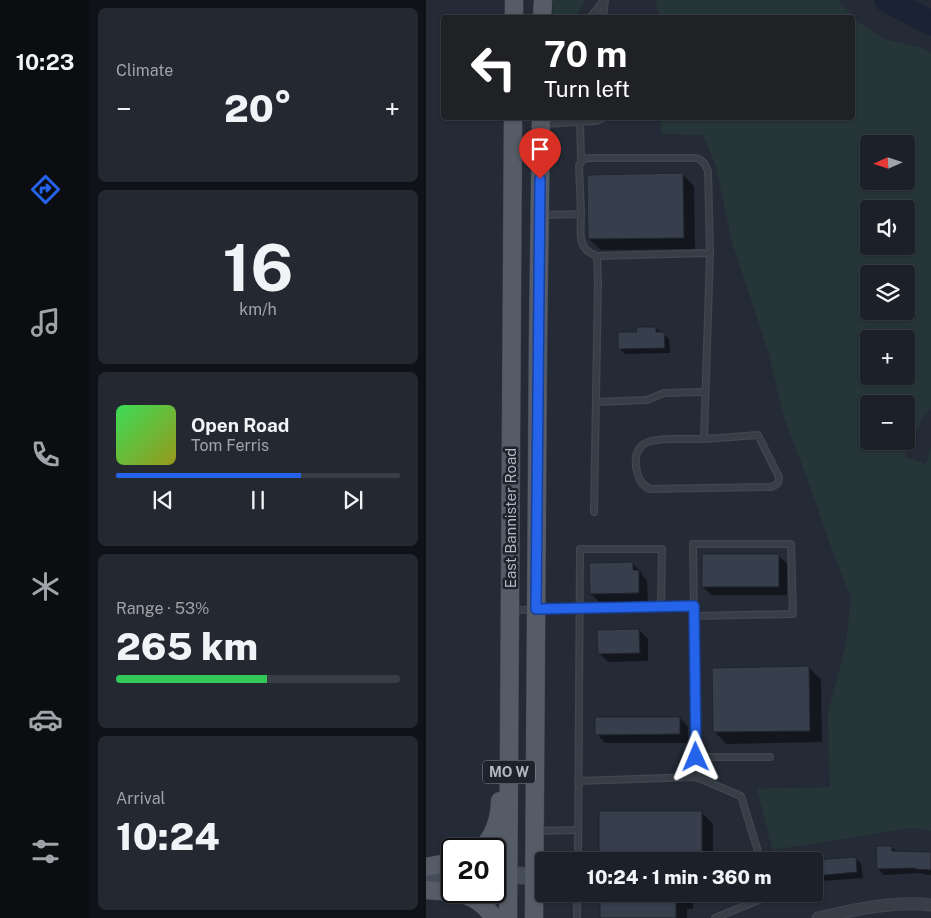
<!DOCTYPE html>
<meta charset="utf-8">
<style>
body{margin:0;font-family:"Public Sans",sans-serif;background:#242831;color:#f1f3f6;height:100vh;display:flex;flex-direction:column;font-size:19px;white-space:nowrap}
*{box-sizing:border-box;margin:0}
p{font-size:16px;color:#a0a3a8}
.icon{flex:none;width:28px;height:28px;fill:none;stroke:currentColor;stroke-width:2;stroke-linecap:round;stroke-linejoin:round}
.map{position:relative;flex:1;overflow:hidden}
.sheet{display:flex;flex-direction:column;gap:8px;padding:8px;background:#0f1217;width:336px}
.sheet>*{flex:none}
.hud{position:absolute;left:15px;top:15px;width:414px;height:105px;border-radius:5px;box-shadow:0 1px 4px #0004,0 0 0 1px #393e46;background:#202124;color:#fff;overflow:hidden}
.needle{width:32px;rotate:267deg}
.tools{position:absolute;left:434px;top:135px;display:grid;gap:10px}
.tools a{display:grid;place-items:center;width:55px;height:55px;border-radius:5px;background:#1b2029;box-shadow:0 1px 4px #0004,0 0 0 1px #393e46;font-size:25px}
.speed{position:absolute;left:15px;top:838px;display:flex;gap:10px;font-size:25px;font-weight:700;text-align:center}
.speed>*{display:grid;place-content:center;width:65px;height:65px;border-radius:50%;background:#1b2029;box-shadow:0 1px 4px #0004,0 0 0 1px #393e46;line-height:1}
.speed .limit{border:2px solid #111;border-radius:8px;background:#fff;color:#111}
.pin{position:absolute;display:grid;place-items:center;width:42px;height:42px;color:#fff;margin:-51px -21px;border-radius:50% 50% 50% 0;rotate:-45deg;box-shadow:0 0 5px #0007}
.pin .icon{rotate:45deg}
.me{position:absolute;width:55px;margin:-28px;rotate:359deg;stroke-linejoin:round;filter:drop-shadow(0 0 4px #0008)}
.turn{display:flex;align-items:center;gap:18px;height:105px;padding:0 20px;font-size:22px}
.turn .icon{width:65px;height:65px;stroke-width:2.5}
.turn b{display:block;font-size:35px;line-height:42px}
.big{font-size:38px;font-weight:800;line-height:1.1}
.sheet .widget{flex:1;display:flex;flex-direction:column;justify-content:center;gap:8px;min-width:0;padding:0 18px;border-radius:8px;background:#242831}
.sheet .dial{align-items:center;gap:0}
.dial b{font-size:65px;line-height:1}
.song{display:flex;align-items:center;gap:15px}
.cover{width:60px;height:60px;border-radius:8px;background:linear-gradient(135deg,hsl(130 70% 55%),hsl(60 70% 35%))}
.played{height:5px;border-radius:2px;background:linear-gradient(90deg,#2563eb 65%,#393e46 65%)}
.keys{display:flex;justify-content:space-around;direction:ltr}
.heat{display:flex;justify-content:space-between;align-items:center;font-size:28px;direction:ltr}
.charge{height:8px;border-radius:4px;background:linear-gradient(90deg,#34c759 53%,#393e46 0)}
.trip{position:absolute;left:109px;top:852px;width:288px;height:50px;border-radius:5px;background:#1b2029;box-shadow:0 1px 4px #0004,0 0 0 1px #393e46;font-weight:800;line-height:50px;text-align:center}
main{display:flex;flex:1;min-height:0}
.tabs{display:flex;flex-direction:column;width:90px;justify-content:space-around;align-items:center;background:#0b0d10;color:#a0a3a8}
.tabs .icon{width:35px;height:35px}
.tabs .on{color:#2563eb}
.tabs b{font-size:22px;color:#f1f3f6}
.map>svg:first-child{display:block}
</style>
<main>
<nav class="tabs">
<b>10:23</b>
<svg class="icon on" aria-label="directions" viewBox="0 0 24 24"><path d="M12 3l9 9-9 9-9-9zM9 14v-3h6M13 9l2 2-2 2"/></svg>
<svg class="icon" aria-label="music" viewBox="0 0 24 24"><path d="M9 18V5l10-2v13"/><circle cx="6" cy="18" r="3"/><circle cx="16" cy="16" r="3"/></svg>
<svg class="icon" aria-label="phone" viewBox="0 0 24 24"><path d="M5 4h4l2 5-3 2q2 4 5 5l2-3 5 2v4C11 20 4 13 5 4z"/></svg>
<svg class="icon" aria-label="climate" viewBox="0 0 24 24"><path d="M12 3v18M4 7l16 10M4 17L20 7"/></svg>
<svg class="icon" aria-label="car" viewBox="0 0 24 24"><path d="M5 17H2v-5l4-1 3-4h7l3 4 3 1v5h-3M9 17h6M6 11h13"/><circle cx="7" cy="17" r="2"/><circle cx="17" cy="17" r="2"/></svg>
<svg class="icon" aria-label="filters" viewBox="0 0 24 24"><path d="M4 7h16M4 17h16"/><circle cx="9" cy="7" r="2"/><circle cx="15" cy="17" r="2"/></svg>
</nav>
<section class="sheet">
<div class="widget"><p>Climate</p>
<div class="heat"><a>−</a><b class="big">20°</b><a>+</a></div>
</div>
<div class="widget dial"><b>16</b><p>km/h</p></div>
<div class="widget">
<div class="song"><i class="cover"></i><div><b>Open Road</b><p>Tom Ferris</p></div></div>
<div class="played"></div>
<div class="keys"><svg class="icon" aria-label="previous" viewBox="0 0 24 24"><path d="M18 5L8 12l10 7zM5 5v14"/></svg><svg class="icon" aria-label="pause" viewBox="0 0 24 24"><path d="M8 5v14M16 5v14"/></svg><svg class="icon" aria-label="next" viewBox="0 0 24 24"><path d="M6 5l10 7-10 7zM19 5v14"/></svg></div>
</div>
<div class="widget"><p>Range · 53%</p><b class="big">265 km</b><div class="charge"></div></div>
<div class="widget"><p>Arrival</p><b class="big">10:24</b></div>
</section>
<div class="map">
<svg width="505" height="918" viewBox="0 0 505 918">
<rect width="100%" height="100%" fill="#242b37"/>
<g fill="#263538" fill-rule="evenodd">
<path d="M127 0H159L150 17 127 18Z"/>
<path d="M229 0H412L432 22 458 39 496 48 505 53V408L497 416 479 457 500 464 505 448V831L486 828 347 850 331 789 404 787 402 713 420 644 425 598 405 547 383 483 359 420 343 354 306 242 290 166 277 135 235 134V118H426V18L234 17ZM442 144H480V181H442ZM442 209H480V246H442ZM442 274H480V311H442ZM442 339H480V376H442ZM442 404H480V441H442Z"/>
</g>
<g fill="#0007">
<path d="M256 174 268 186 269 249 175 250 163 239Z"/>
<path d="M230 328 243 339 244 353 199 354 193 348 212 333Z"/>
<path d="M352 555 361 564V595H286L277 587Z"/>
<path d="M207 564 216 573V575L221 580 222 602 174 603 165 594Z"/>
<path d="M213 630 222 639V661L182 662 173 653Z"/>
<path d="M383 668 395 679 396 742 300 744 289 732Z"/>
<path d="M254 718 262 727V743H179L171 734Z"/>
<path d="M275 812 287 824V861H175L174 813Z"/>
<path d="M466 847 471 852 505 853V875L497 874 495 873 458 875 452 869Z"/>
<path d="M389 858 392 861 430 858 435 864 437 878 397 881 398 885 388 887V861H368Z"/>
<path d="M175 894H267V909H261V918H175Z"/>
</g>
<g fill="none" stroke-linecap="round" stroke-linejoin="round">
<path stroke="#192333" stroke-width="25" d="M461 0 505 23"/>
</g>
<g fill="#373f4d" stroke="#1f252e">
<path d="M257 173 258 238 162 239 161 175Z"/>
<path d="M210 327H230V332H238L239 348 192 349V332H211Z"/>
<rect x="276" y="554" width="77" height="33"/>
<path d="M207 562V570H213V593L164 594 163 563Z"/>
<path d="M213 629 214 653 172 654 171 630Z"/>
<path d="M383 666 384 731 287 732 286 668Z"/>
<path d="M169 717H254V734L169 735Z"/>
<rect x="173" y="811" width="103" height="50"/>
<path d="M450 846H466V851L505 852V870L489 869 490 868 451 869Z"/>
<path d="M430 857 431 872 388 876V860Z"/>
<rect x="174" y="894" width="76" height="24"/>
</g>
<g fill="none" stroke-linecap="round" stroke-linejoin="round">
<g stroke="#414750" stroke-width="8">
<g id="service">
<path d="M164 18 178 0"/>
<path d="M177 18 179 0"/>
<path d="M154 118 155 162"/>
<path d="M117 124 171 121 177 118"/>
<path d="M116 215 155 214C155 232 150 249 171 256L284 253 282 171C279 164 277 160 270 158H162L158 159 155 162 153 165 155 214"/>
<path d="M170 402 221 400 238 393 279 392"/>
<path d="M278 439C268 439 257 439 246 439 226 439 207 441 210 467 212 478 215 485 224 489L345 487C351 485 353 483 353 477L332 435 278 439 284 253"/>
<path d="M168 512 172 281 171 256"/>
<path d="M87 610 235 607"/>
<path d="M268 616 367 614 365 544H267L268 606"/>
<path d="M270 757H344"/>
<path d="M152 781 270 777 315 796 335 861"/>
<path d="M111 831 152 830"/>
<path d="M152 861 154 549H236L235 607 268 606 270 777"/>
<path d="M151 918V894"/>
<path d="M289 918 345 895 344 894"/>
</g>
</g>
<g stroke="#414750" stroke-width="13">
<path id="minor" d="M392 918C426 910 471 900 505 905"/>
</g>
<g stroke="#414750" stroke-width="18">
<g id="secondary">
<path d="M0 873 26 874"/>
<path d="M69 875 108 876"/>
</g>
</g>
<g stroke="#414750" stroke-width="19">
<g id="primary">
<path d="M88 18V0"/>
<path d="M116 18 117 0"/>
<path d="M54 849C68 839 74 817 74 801"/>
<path d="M0 867 26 862"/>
<path d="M0 890C29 892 50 891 68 918"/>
<path d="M82 918 87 118"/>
<path d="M108 918 112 341 115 118"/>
</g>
</g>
<use href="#service" stroke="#383e47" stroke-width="5.5"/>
<use href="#minor" stroke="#383e47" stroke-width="11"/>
<use href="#secondary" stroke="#464d5a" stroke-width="16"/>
<use href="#primary" stroke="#565c67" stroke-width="18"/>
</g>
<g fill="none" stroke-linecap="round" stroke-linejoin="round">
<g stroke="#184099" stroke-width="12">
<path id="route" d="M114 179 110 609 268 606 270 757"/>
</g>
<use href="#route" stroke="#2563eb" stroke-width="9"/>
</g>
<g text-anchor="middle" stroke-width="5" stroke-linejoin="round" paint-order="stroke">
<rect fill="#1d232c" stroke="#868b96" stroke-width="1" x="57" y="760.5" width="52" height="23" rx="4"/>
<g font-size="14" font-weight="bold" fill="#b3b8c3">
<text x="83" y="777">MO W</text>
</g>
<g font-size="15" fill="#b3b8c3" stroke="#1d232c">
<text transform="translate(85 518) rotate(-90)" y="5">East Bannister Road</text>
</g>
</g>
</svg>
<div class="tools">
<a><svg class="needle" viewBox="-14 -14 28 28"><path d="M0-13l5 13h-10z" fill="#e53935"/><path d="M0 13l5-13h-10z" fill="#a0a3a8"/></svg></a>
<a><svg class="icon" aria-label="sound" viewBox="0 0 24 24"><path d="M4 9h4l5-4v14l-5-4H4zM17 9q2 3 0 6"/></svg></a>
<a><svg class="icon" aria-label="layers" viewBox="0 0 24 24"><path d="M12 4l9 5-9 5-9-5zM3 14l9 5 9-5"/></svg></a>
<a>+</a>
<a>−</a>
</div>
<div class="speed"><div class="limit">20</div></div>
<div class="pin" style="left:114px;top:179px;background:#d93025"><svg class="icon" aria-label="arrive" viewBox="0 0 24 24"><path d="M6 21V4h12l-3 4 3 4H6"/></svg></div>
<svg class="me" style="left:270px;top:757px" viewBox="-20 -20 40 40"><path d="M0-17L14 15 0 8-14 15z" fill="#2563eb" stroke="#fff" stroke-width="4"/></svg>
<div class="trip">10:24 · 1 min · 360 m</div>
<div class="hud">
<div class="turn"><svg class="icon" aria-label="left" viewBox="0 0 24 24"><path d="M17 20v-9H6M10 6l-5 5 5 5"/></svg><div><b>70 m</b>Turn left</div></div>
</div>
</div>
</main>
